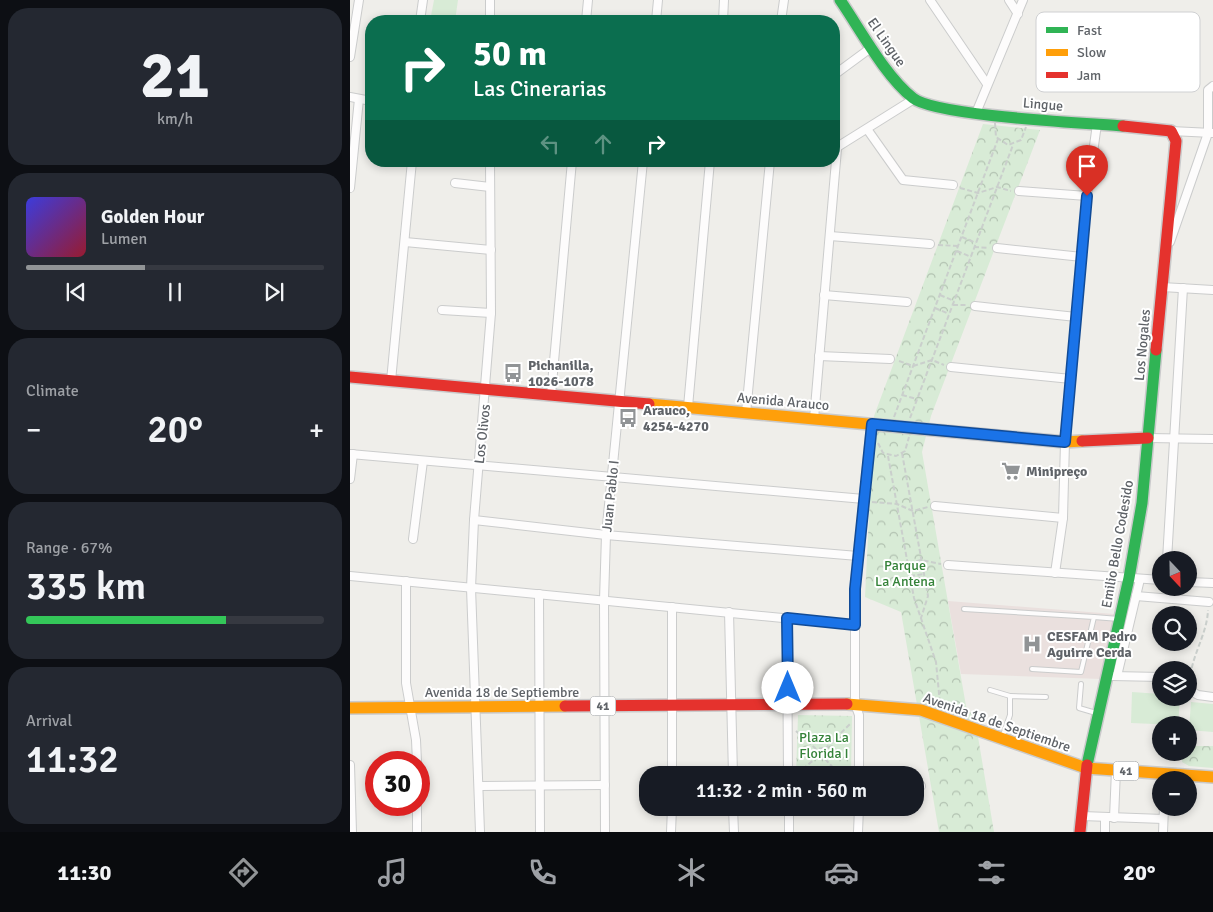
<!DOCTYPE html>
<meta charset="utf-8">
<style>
body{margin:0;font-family:Signika,sans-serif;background:#242831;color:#f1f3f6;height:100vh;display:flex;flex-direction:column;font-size:19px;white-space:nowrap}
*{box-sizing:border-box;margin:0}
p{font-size:16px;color:#9ea1a6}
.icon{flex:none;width:28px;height:28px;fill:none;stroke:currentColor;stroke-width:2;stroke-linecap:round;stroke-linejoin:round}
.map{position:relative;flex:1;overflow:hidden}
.details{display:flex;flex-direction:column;gap:8px;padding:8px;background:#0d0f14;width:350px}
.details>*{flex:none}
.guide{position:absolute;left:15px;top:15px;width:475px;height:152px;border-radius:20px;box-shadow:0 2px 8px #0003;background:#0b6e4f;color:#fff;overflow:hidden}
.needle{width:32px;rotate:158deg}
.controls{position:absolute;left:802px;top:551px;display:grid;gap:10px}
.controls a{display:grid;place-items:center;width:45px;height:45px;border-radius:50%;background:#171b24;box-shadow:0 2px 8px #0003;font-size:25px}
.speed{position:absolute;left:15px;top:751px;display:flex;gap:10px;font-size:25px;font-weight:700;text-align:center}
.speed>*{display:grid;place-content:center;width:65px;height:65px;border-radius:50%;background:#171b24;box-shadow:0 2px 8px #0003;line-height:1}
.speed .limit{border:8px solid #d22;background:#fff;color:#111}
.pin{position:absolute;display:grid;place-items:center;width:42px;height:42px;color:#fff;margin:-51px -21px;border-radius:50% 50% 50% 0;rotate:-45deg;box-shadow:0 0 5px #0007}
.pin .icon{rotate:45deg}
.me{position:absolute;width:55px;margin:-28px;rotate:0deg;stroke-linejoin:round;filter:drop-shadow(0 0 4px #0008)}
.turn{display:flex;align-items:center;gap:18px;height:105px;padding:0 25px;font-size:22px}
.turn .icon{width:65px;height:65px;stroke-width:2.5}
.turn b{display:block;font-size:35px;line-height:42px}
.lanes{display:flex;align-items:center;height:48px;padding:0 25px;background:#0003;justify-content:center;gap:25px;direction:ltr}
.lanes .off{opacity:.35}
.big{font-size:38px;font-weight:600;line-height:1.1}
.details .tile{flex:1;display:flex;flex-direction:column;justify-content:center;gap:8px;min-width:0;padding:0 18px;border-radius:20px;background:#242831}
.details .dial{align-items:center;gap:0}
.dial b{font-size:65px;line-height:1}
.song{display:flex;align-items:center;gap:15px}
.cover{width:60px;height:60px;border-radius:8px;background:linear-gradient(135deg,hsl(240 70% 55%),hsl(350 70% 35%))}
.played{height:5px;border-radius:2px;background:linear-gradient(90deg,#919496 40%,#363941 40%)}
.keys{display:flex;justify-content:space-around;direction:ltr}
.heat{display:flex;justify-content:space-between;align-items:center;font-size:28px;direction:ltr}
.charge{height:8px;border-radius:4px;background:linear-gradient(90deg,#34c759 67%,#363941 0)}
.trip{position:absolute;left:289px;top:766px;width:285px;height:50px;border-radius:20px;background:#171b24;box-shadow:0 2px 8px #0003;font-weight:600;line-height:50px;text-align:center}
.dock{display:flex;height:80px;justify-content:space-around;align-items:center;background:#090b0e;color:#9ea1a6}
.dock .icon{width:35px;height:35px}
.dock .active{color:#919496}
.dock b{font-size:22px;color:#f1f3f6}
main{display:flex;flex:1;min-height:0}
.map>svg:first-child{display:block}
</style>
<main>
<section class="details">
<div class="tile dial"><b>21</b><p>km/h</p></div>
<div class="tile">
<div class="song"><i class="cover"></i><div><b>Golden Hour</b><p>Lumen</p></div></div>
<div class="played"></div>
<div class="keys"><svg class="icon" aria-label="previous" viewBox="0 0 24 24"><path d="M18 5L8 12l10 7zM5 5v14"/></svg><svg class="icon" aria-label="pause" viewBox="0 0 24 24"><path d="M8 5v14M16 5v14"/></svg><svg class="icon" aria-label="next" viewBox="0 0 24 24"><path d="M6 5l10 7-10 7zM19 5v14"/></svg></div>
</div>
<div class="tile"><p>Climate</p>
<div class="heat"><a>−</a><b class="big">20°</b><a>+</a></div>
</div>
<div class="tile"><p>Range · 67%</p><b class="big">335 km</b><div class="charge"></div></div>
<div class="tile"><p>Arrival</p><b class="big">11:32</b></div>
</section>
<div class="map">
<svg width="863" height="832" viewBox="0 0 863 832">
<defs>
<pattern id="park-crowns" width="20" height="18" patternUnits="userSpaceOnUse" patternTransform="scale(1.25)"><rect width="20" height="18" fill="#d8ebd6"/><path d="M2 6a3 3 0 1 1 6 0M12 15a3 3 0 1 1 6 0" fill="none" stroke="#b2c2b1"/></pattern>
</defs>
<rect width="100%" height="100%" fill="#efeeea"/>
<path fill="#eae0de" d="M598 601 764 614 751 679 611 674Z"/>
<g fill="#d8ebd6">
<path d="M84 0H108L105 21H80Z"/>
<path d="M782 692 811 694V698H830L828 725 781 723Z"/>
<path d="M841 702 863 704V732L839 730Z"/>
</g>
<g fill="url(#park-crowns)">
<path d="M633 124 690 130 581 416 572 452 616 706 625 719 644 832H589L551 612 515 597 524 416Z"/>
<path d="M448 715 502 716 501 775H446Z"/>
<path d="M839 746H863V768L839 766 832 762 833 753 839 752Z"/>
</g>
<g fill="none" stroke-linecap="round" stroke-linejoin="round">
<g stroke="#cbcccc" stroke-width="6">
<g id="lane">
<path d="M614 609 744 617 731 672 682 669"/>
<path d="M744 617 769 619"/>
<path d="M731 684 729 708 746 713"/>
<path d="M640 690 660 696"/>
<path d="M653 735 660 715V696L696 697"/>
</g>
</g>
<g stroke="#cbcccc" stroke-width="10">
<g id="street">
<path d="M140 0V21"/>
<path d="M580 0 637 84"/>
<path d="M659 0 668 14"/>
<path d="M70 21 73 0"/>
<path d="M236 21 238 0"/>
<path d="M306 21 308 0"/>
<path d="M373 21 374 0"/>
<path d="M431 21 434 0"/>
<path d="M0 57 9 0"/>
<path d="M484 75 522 47"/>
<path d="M0 97 21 101"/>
<path d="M626 113 673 0"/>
<path d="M517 129 553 180 603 185"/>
<path d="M821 131 862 133"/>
<path d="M484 149 564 99"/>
<path d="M105 183 140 187"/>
<path d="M0 188 9 99"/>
<path d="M669 191 737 196"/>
<path d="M480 236 580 244"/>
<path d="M55 242 141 250"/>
<path d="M820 242 858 133V90L863 86"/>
<path d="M647 248 732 257"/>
<path d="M812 287 863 290"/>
<path d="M474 295 557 302"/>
<path d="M625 306 726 317"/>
<path d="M92 310 141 313"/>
<path d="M469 356 540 359"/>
<path d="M601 367 721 379"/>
<path d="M41 381 62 161"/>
<path d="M201 395 222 161"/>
<path d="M338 407 360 161"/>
<path d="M396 413 420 161"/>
<path d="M464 419 487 149"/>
<path d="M798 438 863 439"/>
<path d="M0 454 514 499"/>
<path d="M0 479 3 454"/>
<path d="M585 506 713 518"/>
<path d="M124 520 256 535 508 556"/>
<path d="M63 539 73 461"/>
<path d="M817 560 833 288"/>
<path d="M598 565 811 580"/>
<path d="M705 573 713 518 715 442 737 196 747 124"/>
<path d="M0 576 505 625"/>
<path d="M56 581V683L66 740 67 762"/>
<path d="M839 582 863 583"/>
<path d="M189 594 190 832"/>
<path d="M786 596 859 602"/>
<path d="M379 612 383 775"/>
<path d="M437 618 438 775"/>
<path d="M762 676 811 677"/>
<path d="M767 676 790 579"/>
<path d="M839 690 848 695 863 697"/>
<path d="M0 765 2 832"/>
<path d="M322 775V607"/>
<path d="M509 775V715L505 704V589L521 424"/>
<path d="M130 786 255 785"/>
<path d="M565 786H571"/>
<path d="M383 808 384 832"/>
<path d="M439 808V832"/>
<path d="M732 816 813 819"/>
<path d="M755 817V832"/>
<path d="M764 818 766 770"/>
<path d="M67 832V805"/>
<path d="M130 832 121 588 124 520 141 313 140 161"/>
<path d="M255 832 254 600 256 535 293 161"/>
<path d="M321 832 322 808"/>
<path d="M508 832 509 808"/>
<path d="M813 832 814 808"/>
</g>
</g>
<g stroke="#cacacb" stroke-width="14">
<g id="fast">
<path d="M490 0C510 29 535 76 563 98 585 116 736 123 773 126"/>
<path d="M737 765 779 578 792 503 806 350"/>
</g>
</g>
<g stroke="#cacacb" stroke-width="14">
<g id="slow">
<path d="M299 404 715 442 732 441"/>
<path d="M497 704 571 710 736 768 863 777"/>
<path d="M0 708 215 706"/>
</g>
</g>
<g stroke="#cacacb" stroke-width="14">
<g id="jam">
<path d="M773 126 821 131 826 141 806 350"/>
<path d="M0 377 299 404"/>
<path d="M732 441 798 438"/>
<path d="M215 706 497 704"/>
<path d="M730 832 737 765"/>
</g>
</g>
<g stroke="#cacfcc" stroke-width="2" stroke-dasharray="5 2.5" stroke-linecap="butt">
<path d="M645 123 646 137 658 145 671 140 676 127"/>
<path d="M610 188 628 193 647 187 661 191"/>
<path d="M612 237 626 243"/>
<path d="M588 245 608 246"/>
<path d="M624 247 639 248"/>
<path d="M607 251 621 257"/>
<path d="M590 295 604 301"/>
<path d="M603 305H618"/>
<path d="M585 308 599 314"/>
<path d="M549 361 563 366 582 360 594 365"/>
<path d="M552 395 567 399"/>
<path d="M544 417 648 139"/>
<path d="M560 418 663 145"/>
<path d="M528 443 533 453 546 456 555 451 559 437"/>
<path d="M552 453 578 596 571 618"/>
<path d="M538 456 564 598 586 662 590 704"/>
<path d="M522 502 547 504 563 511 578 507"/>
<path d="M559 563 571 560 591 564"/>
<path d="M560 576 574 574"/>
<path d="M840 683C840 657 857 636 858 610"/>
<path d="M446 731 466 749 474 748 477 753 475 756 470 759 465 754 466 749"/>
<path d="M475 749 500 724"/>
<path d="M475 759 490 775"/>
<path d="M447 774 466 758"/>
</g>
<use href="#lane" stroke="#fdfcfc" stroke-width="4"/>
<use href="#street" stroke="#fdfcfc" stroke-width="8"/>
<use href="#fast" stroke="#30b455" stroke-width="11"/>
<use href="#slow" stroke="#ff9f0a" stroke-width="11"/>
<use href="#jam" stroke="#e5322d" stroke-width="11"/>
</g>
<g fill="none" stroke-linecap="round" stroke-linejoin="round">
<g stroke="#114b97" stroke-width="12">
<path id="route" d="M438 688 437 618 505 625V589L522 424 715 442 737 196"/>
</g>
<use href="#route" stroke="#1a73e8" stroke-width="9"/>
</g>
<defs>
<g id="bus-bare" transform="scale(1.5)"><path d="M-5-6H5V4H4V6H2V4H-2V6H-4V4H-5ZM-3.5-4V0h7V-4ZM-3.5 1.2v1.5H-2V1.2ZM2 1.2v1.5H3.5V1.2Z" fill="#919496" stroke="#fff" stroke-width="2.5" paint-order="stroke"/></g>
<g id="supermarket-bare" transform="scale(1.5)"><path d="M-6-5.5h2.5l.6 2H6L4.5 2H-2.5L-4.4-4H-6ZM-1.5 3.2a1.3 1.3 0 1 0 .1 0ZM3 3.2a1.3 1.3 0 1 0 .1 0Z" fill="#919496" stroke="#fff" stroke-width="2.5" paint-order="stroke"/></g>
<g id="hospital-bare" transform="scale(1.5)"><path d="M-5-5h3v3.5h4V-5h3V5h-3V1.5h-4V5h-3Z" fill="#919496" stroke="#fff" stroke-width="2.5" paint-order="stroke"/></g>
</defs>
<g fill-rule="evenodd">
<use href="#bus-bare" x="163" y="373"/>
<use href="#bus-bare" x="278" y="418"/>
<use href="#supermarket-bare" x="661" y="471"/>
<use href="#hospital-bare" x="682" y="644"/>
</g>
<g text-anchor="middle" stroke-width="4" stroke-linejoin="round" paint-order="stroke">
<g fill="#fff" stroke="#8f9295" stroke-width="1">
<rect x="240.5" y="696.5" width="25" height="19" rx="4"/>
<rect x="763.5" y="761.5" width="25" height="19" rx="4"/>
</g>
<g font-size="12" font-weight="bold" fill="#5f6368">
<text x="253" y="710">41</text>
<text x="776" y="775">41</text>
</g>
<g font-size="14" fill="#5f6368" stroke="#fff">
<text transform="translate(537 42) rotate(55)" y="5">El Lingue</text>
<text transform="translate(693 104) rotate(5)" y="5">Lingue</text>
<text transform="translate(792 345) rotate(-85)" y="5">Los Nogales</text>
<text transform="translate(433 401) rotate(5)" y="5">Avenida Arauco</text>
<text transform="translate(132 434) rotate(-84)" y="5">Los Olivos</text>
<text transform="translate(260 496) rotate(-84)" y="5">Juan Pablo I</text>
<text transform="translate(767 544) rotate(-80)" y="5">Emilio Bello Codesido</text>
<text x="152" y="697">Avenida 18 de Septiembre</text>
<text transform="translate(647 722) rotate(19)" y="5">Avenida 18 de Septiembre</text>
</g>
<g font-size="14" font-weight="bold" fill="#5f6368" stroke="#fff" text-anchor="start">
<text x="178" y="370">Pichanilla,<tspan x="178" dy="16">1026-1078</tspan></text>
<text x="293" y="415">Arauco,<tspan x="293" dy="16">4254-4270</tspan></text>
<text x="676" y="476">Minipreço</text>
<text x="697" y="641">CESFAM Pedro<tspan x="697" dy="16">Aguirre Cerda</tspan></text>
</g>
<g font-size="14" fill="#348238" stroke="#fff">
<text x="555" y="570">Parque<tspan x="555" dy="16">La Antena</tspan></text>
<text x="474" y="742">Plaza La<tspan x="474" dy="16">Florida I</tspan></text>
</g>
</g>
<rect x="686" y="12" width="164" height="80" rx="8" fill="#fff" stroke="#cfd0d2" stroke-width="1"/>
<rect x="696" y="27" width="22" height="6" fill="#30b455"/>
<rect x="696" y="49" width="22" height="7" fill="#ff9f0a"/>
<rect x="696" y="72" width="22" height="6" fill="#e5322d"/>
<g font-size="14" fill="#5f6368">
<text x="727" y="35">Fast</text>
<text x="727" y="57">Slow</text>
<text x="727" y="80">Jam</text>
</g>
</svg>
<div class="controls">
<a><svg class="needle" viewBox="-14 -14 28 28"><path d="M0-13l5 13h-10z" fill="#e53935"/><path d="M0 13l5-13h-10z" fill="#9ea1a6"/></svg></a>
<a><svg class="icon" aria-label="search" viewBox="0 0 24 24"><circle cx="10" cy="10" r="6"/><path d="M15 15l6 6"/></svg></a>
<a><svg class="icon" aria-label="layers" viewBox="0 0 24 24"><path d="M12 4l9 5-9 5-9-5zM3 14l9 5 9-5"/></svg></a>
<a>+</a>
<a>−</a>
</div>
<div class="speed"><div class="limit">30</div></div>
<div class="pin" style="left:737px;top:196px;background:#d93025"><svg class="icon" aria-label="arrive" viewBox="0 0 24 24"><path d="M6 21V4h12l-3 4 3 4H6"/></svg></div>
<svg class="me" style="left:438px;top:688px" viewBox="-20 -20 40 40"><circle r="19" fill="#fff"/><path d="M0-13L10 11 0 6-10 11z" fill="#1a73e8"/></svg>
<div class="trip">11:32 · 2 min · 560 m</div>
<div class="guide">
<div class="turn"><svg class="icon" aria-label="right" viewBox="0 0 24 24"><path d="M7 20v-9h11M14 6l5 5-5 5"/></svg><div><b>50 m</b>Las Cinerarias</div></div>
<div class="lanes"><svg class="icon off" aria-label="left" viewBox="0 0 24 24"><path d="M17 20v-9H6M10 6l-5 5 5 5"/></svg><svg class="icon off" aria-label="ahead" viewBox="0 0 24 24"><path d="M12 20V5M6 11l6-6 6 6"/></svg><svg class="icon" aria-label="right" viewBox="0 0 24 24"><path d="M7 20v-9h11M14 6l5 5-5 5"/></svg></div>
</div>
</div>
</main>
<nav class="dock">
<b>11:30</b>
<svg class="icon active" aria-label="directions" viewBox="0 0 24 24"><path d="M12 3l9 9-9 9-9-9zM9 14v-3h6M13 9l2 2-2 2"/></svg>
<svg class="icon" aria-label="music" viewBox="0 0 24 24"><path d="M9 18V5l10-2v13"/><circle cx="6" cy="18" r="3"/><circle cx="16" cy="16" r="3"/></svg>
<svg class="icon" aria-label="phone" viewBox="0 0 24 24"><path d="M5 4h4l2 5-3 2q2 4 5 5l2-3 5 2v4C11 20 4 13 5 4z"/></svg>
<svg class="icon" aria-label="climate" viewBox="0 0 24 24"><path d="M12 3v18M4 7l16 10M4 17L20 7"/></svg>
<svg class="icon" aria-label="car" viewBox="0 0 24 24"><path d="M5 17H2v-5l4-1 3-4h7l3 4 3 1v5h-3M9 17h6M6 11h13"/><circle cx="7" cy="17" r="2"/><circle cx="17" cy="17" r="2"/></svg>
<svg class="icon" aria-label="filters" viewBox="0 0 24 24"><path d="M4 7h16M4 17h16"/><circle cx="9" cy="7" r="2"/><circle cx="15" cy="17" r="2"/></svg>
<b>20°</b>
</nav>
